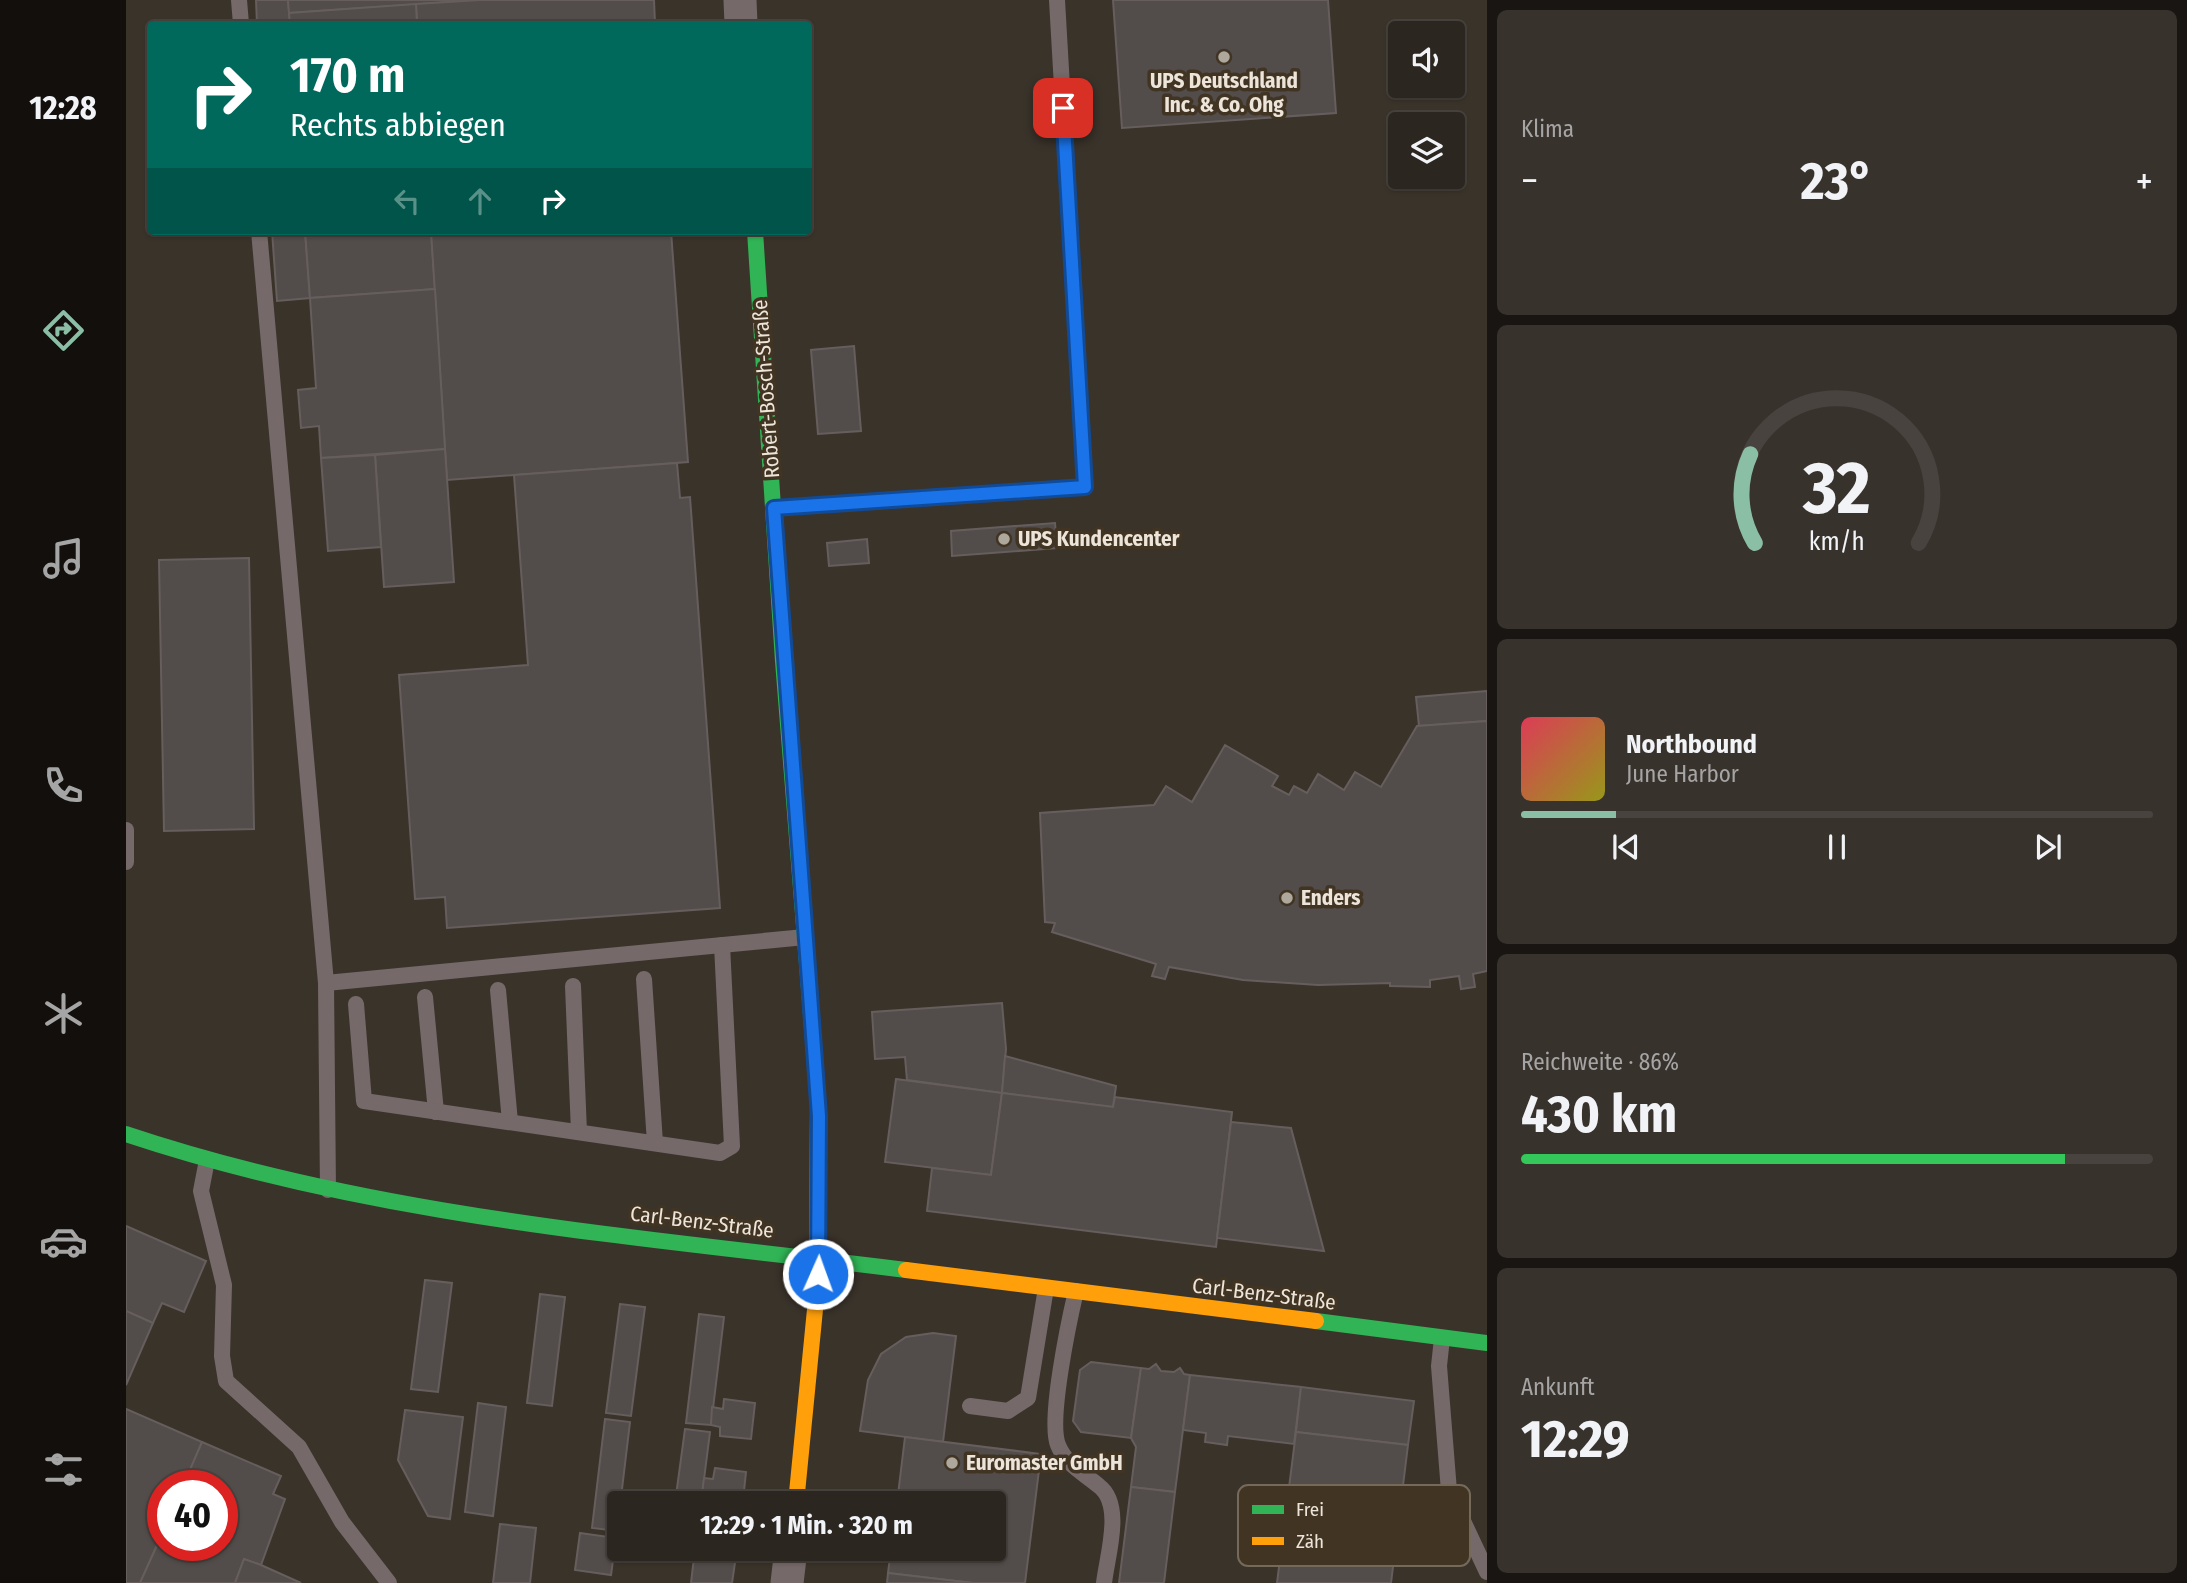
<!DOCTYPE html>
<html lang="de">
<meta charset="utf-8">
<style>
body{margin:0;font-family:"Fira Sans Condensed",sans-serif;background:#38322d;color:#f1f3f6;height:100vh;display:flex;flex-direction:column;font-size:26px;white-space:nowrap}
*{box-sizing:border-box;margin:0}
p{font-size:23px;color:#a6a5a5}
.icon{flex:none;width:38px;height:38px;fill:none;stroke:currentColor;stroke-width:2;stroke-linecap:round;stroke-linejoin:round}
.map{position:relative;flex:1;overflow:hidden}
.sheet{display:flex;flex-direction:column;gap:10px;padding:10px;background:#181512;width:700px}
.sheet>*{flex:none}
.hud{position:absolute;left:21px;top:21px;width:665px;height:214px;border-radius:7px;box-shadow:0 2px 5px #0004,0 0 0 2px #48433e;background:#00695c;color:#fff;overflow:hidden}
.buttons{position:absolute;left:1262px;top:21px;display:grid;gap:14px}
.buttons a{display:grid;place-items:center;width:77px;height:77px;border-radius:7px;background:#2c2620;box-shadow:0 2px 5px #0004,0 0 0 2px #48433e;font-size:35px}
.speed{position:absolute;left:21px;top:1470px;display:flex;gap:14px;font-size:35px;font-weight:700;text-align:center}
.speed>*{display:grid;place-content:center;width:91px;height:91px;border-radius:50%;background:#2c2620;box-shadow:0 2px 5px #0004,0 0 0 2px #48433e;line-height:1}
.speed .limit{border:10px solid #d22;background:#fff;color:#111}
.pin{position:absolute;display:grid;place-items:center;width:60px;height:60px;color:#fff;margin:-30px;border-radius:14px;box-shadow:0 4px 10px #0006}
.me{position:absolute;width:77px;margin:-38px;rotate:2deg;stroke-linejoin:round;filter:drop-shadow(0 0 5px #0008)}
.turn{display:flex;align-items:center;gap:24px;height:147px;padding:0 28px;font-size:32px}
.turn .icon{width:91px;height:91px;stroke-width:2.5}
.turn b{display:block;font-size:49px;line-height:60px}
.lanes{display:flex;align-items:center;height:66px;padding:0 28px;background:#0003;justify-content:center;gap:35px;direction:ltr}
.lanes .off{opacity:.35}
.big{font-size:52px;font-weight:700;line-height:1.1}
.sheet .card{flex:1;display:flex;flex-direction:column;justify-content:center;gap:10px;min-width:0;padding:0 24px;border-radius:10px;background:#38322d}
.sheet .dial{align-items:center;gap:0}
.dial svg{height:182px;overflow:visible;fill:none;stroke:#48433e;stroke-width:7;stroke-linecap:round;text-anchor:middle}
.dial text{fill:#f1f3f6;stroke:none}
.song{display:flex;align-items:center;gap:21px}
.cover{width:84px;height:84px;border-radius:10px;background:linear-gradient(135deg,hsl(350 70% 55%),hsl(60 70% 35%))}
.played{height:7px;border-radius:4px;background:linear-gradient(90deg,#8abfa5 15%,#48433e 15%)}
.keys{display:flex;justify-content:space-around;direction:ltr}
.heat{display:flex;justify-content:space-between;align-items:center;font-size:38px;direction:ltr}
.charge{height:10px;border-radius:5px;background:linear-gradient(90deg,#34c759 86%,#48433e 0)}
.trip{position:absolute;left:481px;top:1491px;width:399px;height:70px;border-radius:7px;background:#2c2620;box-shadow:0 2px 5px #0004,0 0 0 2px #48433e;font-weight:700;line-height:70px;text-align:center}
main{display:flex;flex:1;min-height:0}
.tabs{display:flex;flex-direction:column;width:126px;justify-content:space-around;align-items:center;background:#120f0d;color:#a6a5a5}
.tabs .icon{width:49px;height:49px}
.tabs .selected{color:#8abfa5}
.tabs b{font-size:32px;color:#f1f3f6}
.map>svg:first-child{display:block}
</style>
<main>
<nav class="tabs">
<b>12:28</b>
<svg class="icon selected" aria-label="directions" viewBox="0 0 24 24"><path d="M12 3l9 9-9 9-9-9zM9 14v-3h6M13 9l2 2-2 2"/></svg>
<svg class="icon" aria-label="music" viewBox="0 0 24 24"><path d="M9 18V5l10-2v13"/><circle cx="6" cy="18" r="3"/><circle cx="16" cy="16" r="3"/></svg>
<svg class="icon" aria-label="phone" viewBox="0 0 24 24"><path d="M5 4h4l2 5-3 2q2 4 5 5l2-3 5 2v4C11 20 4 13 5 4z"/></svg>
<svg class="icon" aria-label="climate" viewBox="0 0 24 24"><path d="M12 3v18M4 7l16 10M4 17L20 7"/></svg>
<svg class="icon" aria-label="car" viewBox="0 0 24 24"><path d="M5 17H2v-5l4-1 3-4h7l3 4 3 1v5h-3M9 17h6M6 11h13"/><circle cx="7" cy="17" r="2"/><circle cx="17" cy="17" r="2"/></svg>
<svg class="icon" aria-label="filters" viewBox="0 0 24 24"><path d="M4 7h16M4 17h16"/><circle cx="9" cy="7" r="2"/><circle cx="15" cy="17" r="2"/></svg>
</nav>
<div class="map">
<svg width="1361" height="1583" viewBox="0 0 1361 1583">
<rect width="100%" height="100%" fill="#3a332a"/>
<g fill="#524c4a" stroke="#655e5d" stroke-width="2">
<path d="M130 0H162L164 24H131Z"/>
<path d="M162 0H354L163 13Z"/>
<path d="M354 0H528L529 24H291L290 4Z"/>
<path d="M987 0H1202L1210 113 996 128Z"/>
<path d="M290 4 291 24H164L163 13Z"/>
<path d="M146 231H179L184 298 151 301Z"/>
<path d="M179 231H305L309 289 184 298Z"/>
<path d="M305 231H545L562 462 321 480Z"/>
<path d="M309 289 319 449 195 458 193 426 175 428 172 390 190 388 184 298Z"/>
<path d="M728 346 735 431 692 434 685 350Z"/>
<path d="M319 449 328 582 258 587 249 455Z"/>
<path d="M249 455 255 547 202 551 195 458Z"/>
<path d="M551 463 554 498 564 497 594 908 321 928 319 897 289 899 273 675 402 665 388 475Z"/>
<path d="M929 523 931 548 826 556 825 531Z"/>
<path d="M741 539 743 563 703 566 701 543Z"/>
<path d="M123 558 128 829 38 831 33 560Z"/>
<path d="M1361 691V721L1293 726 1290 697Z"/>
<path d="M1361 721V971L1347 974 1349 987 1335 989 1333 976 1304 980V987L1264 986V983L1192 985 1117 980 1043 967 1039 979 1026 976 1030 964 926 932 929 923 919 922 914 813 1028 805 1040 786 1066 802 1099 745 1152 776 1146 786 1163 795 1168 786 1181 793 1192 774 1218 790 1229 772 1255 787 1291 726Z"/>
<path d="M876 1003 880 1049 876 1093 781 1080 779 1057 749 1059 746 1012Z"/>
<path d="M879 1056 990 1086 987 1107 876 1093Z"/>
<path d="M770 1079 876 1093 865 1175 759 1162Z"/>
<path d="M876 1093 987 1107 989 1097 1106 1112 1090 1247 801 1211 806 1168 865 1175Z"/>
<path d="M1105 1122 1165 1128 1198 1251 1091 1238Z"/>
<path d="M0 1226 80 1261 58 1312 36 1303 27 1323 0 1311Z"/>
<path d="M299 1280 326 1283 312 1392 285 1389Z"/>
<path d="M414 1294 439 1297 426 1406 401 1403Z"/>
<path d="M494 1304 519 1307 505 1416 480 1413Z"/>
<path d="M0 1311 27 1323 0 1385Z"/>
<path d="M573 1314 598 1317 585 1425 560 1423Z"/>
<path d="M807 1333 830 1336 817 1442 734 1431 742 1380 755 1354 780 1337Z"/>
<path d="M965 1362 1015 1368 1005 1438 955 1432 947 1421 954 1370Z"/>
<path d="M1030 1364 1035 1371 1048 1372 1054 1368 1058 1374 1064 1375 1049 1492 1005 1487 1010 1447 1005 1438 1015 1368 1023 1369Z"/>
<path d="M1064 1375 1175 1387 1168 1444 1102 1436 1101 1445 1079 1442 1080 1433 1057 1430Z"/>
<path d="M1175 1387 1288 1401 1282 1445 1170 1432Z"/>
<path d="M598 1399 629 1403 625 1439 594 1436V1427L585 1425 586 1407 597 1409Z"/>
<path d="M352 1403 380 1407 367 1516 339 1512Z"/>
<path d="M0 1409 76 1442 57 1486H37V1532L14 1583H0Z"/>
<path d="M279 1410 337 1417 324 1519 302 1516 272 1460Z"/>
<path d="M479 1419 504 1422 491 1531 466 1528Z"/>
<path d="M559 1429 584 1432 575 1503H549Z"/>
<path d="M1170 1432 1282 1445 1265 1583H1151Z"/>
<path d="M779 1437 915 1454 899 1583H847L762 1573 765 1549H868V1503H771Z"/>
<path d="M76 1442 155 1476 147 1494 159 1499 135 1565 118 1559 109 1583H14L37 1532V1545H96V1486H57Z"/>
<path d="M589 1468 620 1472 617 1500 576 1495 578 1478 587 1479Z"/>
<path d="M1005 1487 1049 1492 1038 1583H993Z"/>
<path d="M374 1524 410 1528 404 1583H367Z"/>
<path d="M454 1533 490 1538 485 1575 449 1570Z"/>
<path d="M569 1549H611L606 1583H565Z"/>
<path d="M118 1559 135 1565 175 1583H109Z"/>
<path d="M762 1573 847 1583H761Z"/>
</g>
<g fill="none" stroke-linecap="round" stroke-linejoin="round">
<g stroke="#766969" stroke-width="16">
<path d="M113 0 115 24"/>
<path d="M133 231 200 983 679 937"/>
<path d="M647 508 959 487 931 0"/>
<path d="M0 830V862"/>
<path d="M518 979 529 1143"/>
<path d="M200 983 202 1190"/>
<path d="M447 986 453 1132"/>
<path d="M372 990 384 1122"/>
<path d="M299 997 310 1112"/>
<path d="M230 1004 238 1101 594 1153 606 1146 596 945"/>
<path d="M81 1160 75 1191 98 1285 96 1356 100 1381 173 1447 216 1522 263 1583"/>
<path d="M950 1291C943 1321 922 1420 932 1445 940 1465 958 1473 973 1486 998 1505 981 1556 978 1583"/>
<path d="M1316 1338 1313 1366 1323 1491 1361 1572"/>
<path d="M844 1406 882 1411 902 1398 920 1288"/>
</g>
<g stroke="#766969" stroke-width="33">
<path d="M614 0 615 24"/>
<path d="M661 1583 665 1549"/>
</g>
<g stroke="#30b455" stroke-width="16">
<path d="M629 231 657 661 692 1103"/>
<path d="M0 1134C251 1218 518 1237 780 1270"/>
<path d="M1190 1321 1361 1343"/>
</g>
<g stroke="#ff9f0a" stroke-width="16">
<path d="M780 1270 1190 1321"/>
<path d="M670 1503 691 1289 692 1103"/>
</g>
</g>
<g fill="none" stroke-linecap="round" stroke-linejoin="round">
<g stroke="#114b97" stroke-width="18">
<path id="route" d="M692 1274 693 1116 648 508 959 487 937 108"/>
</g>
<use href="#route" stroke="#1a73e8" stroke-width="12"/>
</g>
<g fill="#aea79c" stroke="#413423" stroke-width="2.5">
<circle cx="1098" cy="57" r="7"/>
<circle cx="878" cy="539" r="7"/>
<circle cx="1161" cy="898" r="7"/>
<circle cx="826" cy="1463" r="7"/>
</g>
<g text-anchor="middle" stroke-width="7" stroke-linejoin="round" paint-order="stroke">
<g font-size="21" font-weight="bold" fill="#ede5da" stroke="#413423" text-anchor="start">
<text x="1098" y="88" text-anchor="middle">UPS Deutschland<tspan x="1098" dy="24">Inc. &amp; Co. Ohg</tspan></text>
<text x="892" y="546">UPS Kundencenter</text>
<text x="1175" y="905">Enders</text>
<text x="840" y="1470">Euromaster GmbH</text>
</g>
<g font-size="21" fill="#ede5da" stroke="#413423">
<text transform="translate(640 389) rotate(-94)" y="7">Robert-Bosch-Straße</text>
<text transform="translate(576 1222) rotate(7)" y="7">Carl-Benz-Straße</text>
<text transform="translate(1138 1294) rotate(7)" y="7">Carl-Benz-Straße</text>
</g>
</g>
<rect x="1112" y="1485" width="232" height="81" rx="10" fill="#413423" stroke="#75695a" stroke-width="2"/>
<rect x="1126" y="1505" width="32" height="9" fill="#30b455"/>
<rect x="1126" y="1537" width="32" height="8" fill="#ff9f0a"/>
<g font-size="19" fill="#ede5da">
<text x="1170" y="1516">Frei</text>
<text x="1170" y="1548">Zäh</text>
</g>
</svg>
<div class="buttons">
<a><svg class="icon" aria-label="sound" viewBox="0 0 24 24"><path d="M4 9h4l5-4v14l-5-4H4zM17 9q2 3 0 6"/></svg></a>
<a><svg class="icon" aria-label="layers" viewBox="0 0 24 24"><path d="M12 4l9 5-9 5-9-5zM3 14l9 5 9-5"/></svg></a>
</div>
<div class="speed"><div class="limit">40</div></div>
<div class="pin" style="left:937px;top:108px;background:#d93025"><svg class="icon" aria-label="arrive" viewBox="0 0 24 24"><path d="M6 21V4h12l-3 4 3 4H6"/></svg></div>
<svg class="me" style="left:692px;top:1274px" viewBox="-20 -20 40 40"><circle r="17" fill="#1a73e8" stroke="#fff" stroke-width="3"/><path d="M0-11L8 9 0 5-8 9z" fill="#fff"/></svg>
<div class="trip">12:29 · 1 Min. · 320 m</div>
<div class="hud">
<div class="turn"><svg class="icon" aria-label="right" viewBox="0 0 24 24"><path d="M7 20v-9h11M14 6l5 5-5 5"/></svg><div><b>170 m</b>Rechts abbiegen</div></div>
<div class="lanes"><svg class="icon off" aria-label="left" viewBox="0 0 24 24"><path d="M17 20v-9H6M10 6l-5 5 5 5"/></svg><svg class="icon off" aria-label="ahead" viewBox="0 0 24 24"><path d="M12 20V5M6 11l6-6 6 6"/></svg><svg class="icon" aria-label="right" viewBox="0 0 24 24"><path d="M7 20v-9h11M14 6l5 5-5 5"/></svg></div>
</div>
</div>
<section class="sheet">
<div class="card"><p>Klima</p>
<div class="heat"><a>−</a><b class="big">23°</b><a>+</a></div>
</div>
<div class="card dial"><svg viewBox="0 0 100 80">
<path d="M14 69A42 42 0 1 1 86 69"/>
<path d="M14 69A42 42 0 0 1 12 30" stroke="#8abfa5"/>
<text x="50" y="56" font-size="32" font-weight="700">32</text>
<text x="50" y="72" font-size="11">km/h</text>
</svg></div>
<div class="card">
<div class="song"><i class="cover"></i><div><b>Northbound</b><p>June Harbor</p></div></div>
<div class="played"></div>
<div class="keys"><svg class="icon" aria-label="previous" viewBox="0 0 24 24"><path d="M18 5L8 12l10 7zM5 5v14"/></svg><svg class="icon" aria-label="pause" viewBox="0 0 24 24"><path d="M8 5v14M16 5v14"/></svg><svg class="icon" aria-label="next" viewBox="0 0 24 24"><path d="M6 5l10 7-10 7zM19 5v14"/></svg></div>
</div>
<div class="card"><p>Reichweite · 86%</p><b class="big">430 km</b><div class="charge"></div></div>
<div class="card"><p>Ankunft</p><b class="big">12:29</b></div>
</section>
</main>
